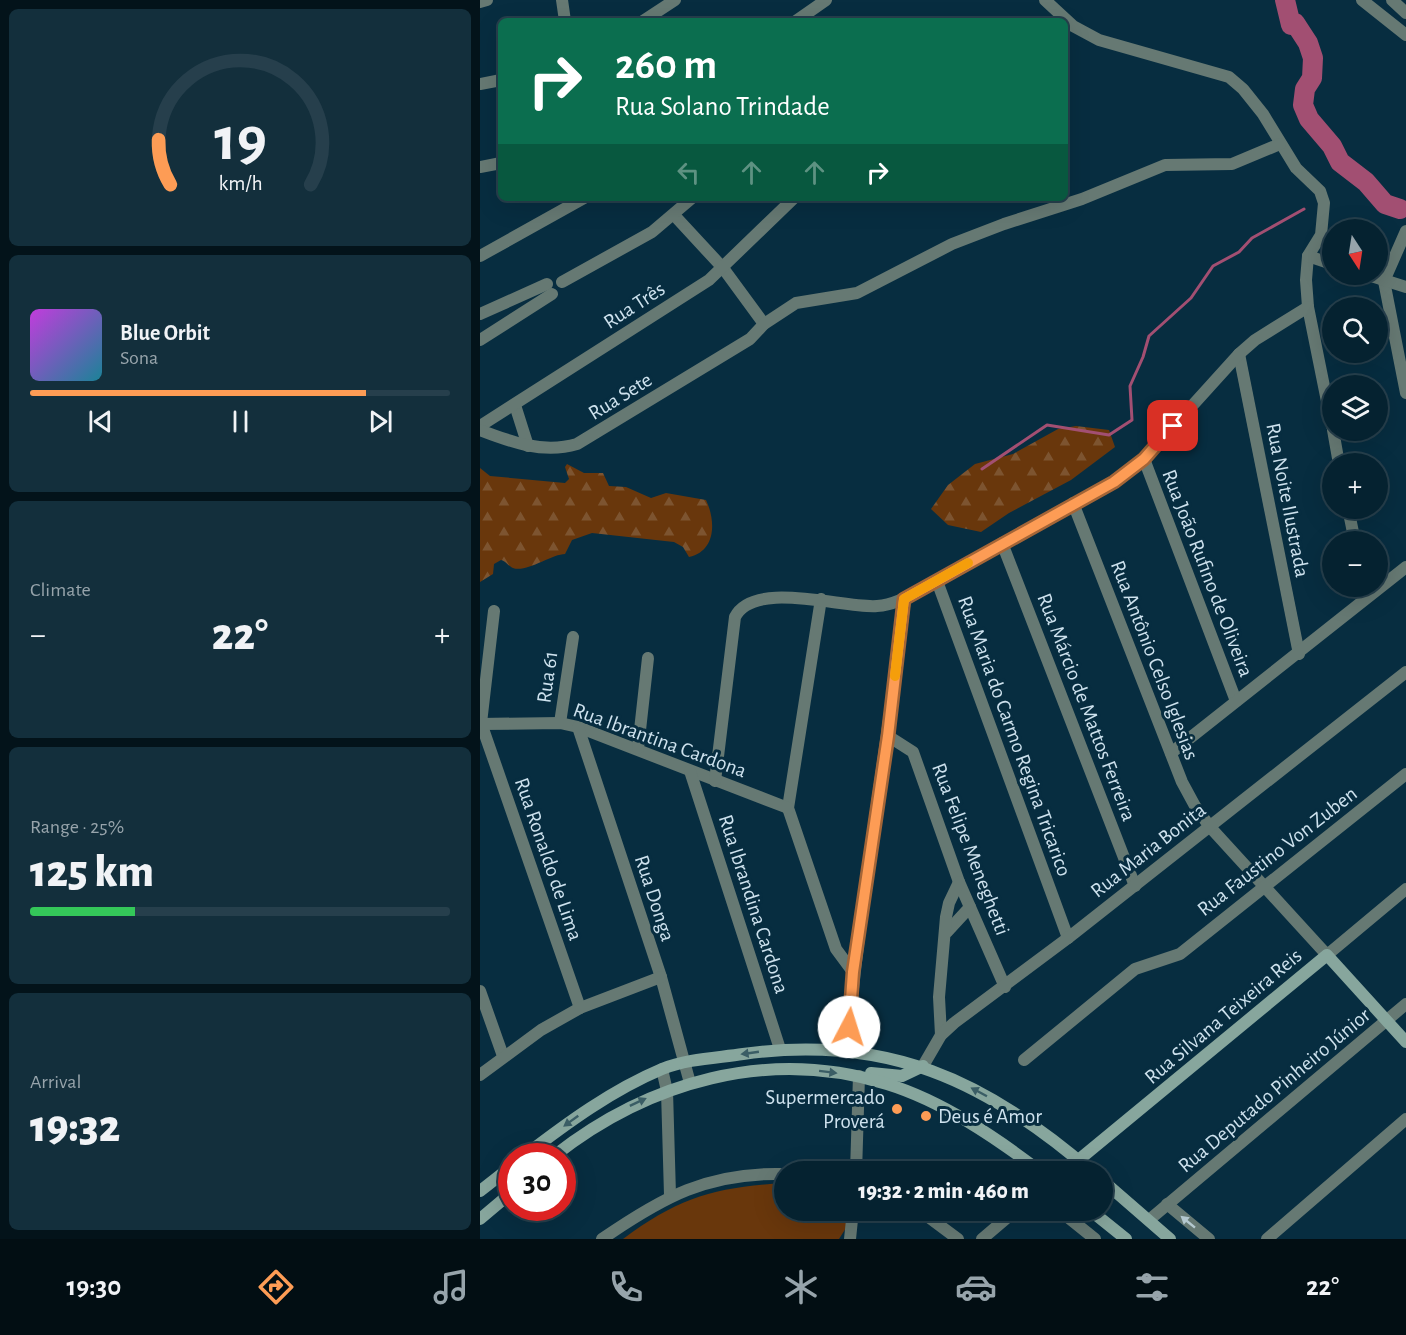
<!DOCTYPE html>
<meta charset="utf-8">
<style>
body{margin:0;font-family:"Alegreya Sans",sans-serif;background:#132f3c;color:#f1f3f6;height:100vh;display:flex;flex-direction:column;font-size:22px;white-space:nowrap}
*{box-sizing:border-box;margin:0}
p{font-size:20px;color:#97a4ab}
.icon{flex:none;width:33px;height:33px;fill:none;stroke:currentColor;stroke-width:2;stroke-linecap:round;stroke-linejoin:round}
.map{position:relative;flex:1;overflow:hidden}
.sheet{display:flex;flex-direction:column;gap:9px;padding:9px;background:#03131a;width:480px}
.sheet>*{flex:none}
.banner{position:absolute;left:18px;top:18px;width:570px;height:183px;border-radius:9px;box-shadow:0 6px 24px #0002,0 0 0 2px #263f4c;background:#0b6e4f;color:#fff;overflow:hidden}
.needle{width:39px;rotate:168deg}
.tools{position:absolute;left:842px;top:219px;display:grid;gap:12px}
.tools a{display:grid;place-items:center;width:66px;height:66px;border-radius:50%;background:#052230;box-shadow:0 6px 24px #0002,0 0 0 2px #263f4c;font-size:30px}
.speed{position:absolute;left:18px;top:1143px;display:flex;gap:12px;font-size:30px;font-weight:700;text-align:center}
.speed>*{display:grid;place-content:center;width:78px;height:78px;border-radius:50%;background:#052230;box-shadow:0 6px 24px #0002,0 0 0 2px #263f4c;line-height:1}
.speed .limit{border:9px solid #d22;background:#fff;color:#111}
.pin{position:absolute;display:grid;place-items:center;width:51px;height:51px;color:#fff;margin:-26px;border-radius:12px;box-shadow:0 3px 9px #0006}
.me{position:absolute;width:66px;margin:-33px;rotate:5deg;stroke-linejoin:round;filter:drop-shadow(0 0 4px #0008)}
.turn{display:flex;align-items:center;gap:21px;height:126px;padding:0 18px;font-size:27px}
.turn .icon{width:78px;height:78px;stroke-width:2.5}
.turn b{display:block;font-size:42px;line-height:51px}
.lanes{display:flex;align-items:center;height:57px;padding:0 18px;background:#0003;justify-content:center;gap:30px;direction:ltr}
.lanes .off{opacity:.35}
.big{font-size:45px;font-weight:800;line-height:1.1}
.sheet .widget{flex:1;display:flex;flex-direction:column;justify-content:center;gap:9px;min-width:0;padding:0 21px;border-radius:9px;background:#132f3c}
.sheet .dial{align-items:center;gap:0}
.dial svg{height:156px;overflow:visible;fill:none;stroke:#263f4c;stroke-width:7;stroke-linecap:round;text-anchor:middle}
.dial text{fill:#f1f3f6;stroke:none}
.song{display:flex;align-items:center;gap:18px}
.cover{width:72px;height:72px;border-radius:9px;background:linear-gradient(135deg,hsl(290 70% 55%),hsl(190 70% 35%))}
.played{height:6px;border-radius:3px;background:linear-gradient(90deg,#fd9c55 80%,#263f4c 80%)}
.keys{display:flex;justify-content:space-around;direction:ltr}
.heat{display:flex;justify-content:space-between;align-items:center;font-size:33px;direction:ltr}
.charge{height:9px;border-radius:4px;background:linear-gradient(90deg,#34c759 25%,#263f4c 0)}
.trip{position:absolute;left:294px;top:1161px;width:339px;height:60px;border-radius:30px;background:#052230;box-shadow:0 6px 24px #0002,0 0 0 2px #263f4c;font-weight:800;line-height:60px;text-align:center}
.dock{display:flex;height:96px;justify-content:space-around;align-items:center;background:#020e13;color:#97a4ab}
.dock .icon{width:42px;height:42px}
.dock .selected{color:#fd9c55}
.dock b{font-size:27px;color:#f1f3f6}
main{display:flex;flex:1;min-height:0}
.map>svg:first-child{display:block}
</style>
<main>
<section class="sheet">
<div class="widget dial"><svg viewBox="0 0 100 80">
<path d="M14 69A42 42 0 1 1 86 69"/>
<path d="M14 69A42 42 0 0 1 8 46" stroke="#fd9c55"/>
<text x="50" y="56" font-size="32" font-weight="700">19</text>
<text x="50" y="72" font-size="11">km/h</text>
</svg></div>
<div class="widget">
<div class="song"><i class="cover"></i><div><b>Blue Orbit</b><p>Sona</p></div></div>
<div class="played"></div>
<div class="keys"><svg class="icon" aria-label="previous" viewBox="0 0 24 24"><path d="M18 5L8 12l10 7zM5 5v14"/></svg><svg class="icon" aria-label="pause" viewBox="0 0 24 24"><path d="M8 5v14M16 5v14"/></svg><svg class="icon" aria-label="next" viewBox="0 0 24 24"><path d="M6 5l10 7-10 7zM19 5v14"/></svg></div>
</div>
<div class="widget"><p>Climate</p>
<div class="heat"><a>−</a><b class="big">22°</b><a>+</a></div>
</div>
<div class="widget"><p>Range · 25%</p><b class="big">125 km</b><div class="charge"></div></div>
<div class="widget"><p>Arrival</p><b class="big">19:32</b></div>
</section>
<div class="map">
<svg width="926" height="1239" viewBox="0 0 926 1239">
<defs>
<pattern id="forest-firs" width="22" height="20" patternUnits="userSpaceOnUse" patternTransform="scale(1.5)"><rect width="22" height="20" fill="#69370c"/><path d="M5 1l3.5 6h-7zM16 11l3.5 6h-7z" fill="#7d5430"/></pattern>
</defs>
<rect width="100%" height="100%" fill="#072d40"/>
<g fill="url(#forest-firs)">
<path d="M596 426 629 430 635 447 591 480 529 513 501 532 468 525 451 509 468 485 495 464 533 454 578 429Z"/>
<path d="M87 464 104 473H123L129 486 146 487 171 498 186 493 226 500C236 521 236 551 209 557L203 547 194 542 112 533 92 540 85 554C72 554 46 573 33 568 28 566 27 562 21 560L14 564 13 574 0 582V468L10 476 85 483 89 479 85 467Z"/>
</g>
<path fill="#69370c" d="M304 1183V1210L368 1211 366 1228 359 1239H143C199 1197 236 1187 304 1183Z"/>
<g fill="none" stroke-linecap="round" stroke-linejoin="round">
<path stroke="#a24f72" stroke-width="3" d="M502 469 567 425 629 435 652 420 650 386 663 357 669 336 711 298 733 266 759 252 772 238 824 209"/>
<path stroke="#a24f72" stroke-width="20" d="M805 0 811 25 815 23 828 43 833 58 832 78 825 89 823 105 829 119 852 146 860 162 886 182 905 204 920 209"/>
<g stroke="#667973" stroke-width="12">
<path d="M82 0 85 21"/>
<path d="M565 0 593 26 619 40 749 77 763 89 783 114 816 168 840 191 844 203 841 235 828 256 826 280 828 307 852 426"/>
<path d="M882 0 926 35"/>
<path d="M912 0 926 13"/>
<path d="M0 2 7 0"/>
<path d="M163 21 195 0"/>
<path d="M316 21 346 0"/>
<path d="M0 84 21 80"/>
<path d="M0 167 21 163"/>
<path d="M194 215 243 268 284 324"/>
<path d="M926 231 904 281 926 393"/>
<path d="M0 256 104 198"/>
<path d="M828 256 852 264"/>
<path d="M885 274 926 287"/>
<path d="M82 282 172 232 212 198"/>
<path d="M0 314 67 284"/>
<path d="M0 340 72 294"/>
<path d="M759 354 819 654"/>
<path d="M35 405 48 446"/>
<path d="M0 426 229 280 314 198"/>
<path d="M0 430C31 442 63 454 97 444L270 339 284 324 316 303 377 293 472 244 524 224 602 199 685 165 752 164 800 144"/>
<path d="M853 430 859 464"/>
<path d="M664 459 756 701"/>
<path d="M593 503 702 782 715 806 730 827 847 955 926 889"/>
<path d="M868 508 875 542"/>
<path d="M522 543 655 886"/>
<path d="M457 581 588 938"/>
<path d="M341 599 308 808 356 949 373 972"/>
<path d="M14 611 1 723 100 1008"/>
<path d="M80 723 93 637"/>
<path d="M0 724 80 723 98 727 308 808"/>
<path d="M98 727 181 977 210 1083"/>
<path d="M408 736 433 752 479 882 525 987"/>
<path d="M158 748 168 658"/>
<path d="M691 753 926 567"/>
<path d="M210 771 300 1049"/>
<path d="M235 781 255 617C274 579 365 609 397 606 414 605 429 596 444 588L634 482 664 459 759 354 775 340 828 307"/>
<path d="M467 932 490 907"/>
<path d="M0 991 23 1056"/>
<path d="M461 1035 459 997 466 917 469 903 479 882"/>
<path d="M367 1050C380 899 407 749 425 599"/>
<path d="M544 1060 655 969 700 954 926 774"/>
<path d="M443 1066 461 1035 474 1023 588 938 926 672"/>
<path d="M182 1069 187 1091 190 1195"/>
<path d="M0 1075 61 1030 100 1008 181 977"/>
<path d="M376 1172 379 1076"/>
<path d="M687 1204 729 1239"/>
<path d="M439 1210 478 1239"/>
<path d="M579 1210 615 1239"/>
<path d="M669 1220 926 1004"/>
<path d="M122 1239C183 1197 228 1172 304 1174"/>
<path d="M370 1239 373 1210"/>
<path d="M502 1239 536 1210"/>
<path d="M787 1239 926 1119"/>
</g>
<g stroke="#87a69d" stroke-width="12">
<path d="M391 1073 422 1076 443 1066"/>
<path d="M44 1156C87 1123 132 1090 182 1069 207 1059 236 1058 263 1054 406 1034 506 1080 612 1172"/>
<path d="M74 1156C168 1082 288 1047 407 1084 462 1101 515 1137 561 1172"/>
<path d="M584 1172 847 955 926 1042"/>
<path d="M622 1180 690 1239"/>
<path d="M0 1191 32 1166"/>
<path d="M610 1210 646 1239"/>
<path d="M0 1219 32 1192"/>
</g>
</g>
<defs><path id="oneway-solid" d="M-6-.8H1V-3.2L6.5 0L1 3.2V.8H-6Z" transform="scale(1.5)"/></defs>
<g fill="#3a5d65">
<use href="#oneway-solid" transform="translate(270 1053) rotate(172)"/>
<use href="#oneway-solid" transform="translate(348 1072) rotate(7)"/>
<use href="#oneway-solid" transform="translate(499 1092) rotate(-152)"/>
<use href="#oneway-solid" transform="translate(158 1102) rotate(-25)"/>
<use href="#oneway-solid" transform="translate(91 1121) rotate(144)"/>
</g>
<use fill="#b4c8cf" href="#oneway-solid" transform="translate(708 1222) rotate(-141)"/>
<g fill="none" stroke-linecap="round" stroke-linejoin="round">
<g stroke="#a46537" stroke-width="15">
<path id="route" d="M369 1027 373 972 408 736 424 599 634 482 664 459 693 426"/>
</g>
<use href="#route" stroke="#fd9c55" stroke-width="10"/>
<path stroke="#f59e0b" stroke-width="10" d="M415 676 424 599 488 563"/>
</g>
<g fill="#fd9c55" stroke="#072d40" stroke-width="2">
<circle cx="417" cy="1109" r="6"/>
<circle cx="446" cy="1116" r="6"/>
</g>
<g text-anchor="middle" stroke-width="6" stroke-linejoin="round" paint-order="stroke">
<g font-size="21" fill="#cee2ee" stroke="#072d40">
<text transform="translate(154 305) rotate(-33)" y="7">Rua Três</text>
<text transform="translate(140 396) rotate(-32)" y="7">Rua Sete</text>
<text transform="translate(808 500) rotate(79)" y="7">Rua Noite Ilustrada</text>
<text transform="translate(728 573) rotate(69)" y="7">Rua João Rufino de Oliveira</text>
<text transform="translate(675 660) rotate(69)" y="7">Rua Antônio Celso Iglesias</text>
<text transform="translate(67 677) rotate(-82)" y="7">Rua 61</text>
<text transform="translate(607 707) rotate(69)" y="7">Rua Márcio de Mattos Ferreira</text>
<text transform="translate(535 736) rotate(70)" y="7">Rua Maria do Carmo Regina Tricarico</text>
<text transform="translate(180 740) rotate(20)" y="7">Rua Ibrantina Cardona</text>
<text transform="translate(491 849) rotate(69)" y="7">Rua Felipe Meneghetti</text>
<text transform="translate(668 850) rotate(-38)" y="7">Rua Maria Bonita</text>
<text transform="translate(797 851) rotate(-38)" y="7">Rua Faustino Von Zuben</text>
<text transform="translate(69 859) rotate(71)" y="7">Rua Ronaldo de Lima</text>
<text transform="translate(175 898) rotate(72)" y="7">Rua Donga</text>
<text transform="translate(274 904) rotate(72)" y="7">Rua Ibrandina Cardona</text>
<text transform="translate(743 1016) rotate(-40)" y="7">Rua Silvana Teixeira Reis</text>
<text transform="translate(794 1090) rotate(-40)" y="7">Rua Deputado Pinheiro Júnior</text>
</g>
<g font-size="21" fill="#cee2ee" stroke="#072d40" text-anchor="end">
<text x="405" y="1104">Supermercado<tspan x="405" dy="24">Proverá</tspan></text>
<text x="458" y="1123" text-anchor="start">Deus é Amor</text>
</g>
</g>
</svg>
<div class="tools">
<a><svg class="needle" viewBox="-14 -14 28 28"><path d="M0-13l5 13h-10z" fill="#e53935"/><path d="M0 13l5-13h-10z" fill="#97a4ab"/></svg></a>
<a><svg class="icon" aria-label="search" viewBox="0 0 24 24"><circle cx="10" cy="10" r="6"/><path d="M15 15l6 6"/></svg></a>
<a><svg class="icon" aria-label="layers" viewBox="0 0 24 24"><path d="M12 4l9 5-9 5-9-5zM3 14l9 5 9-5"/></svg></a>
<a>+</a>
<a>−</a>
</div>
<div class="speed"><div class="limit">30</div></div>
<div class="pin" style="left:693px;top:426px;background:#d93025"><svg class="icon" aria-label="arrive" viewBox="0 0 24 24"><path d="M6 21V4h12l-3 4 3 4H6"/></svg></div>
<svg class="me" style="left:369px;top:1027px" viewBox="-20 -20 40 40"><circle r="19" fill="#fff"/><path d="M0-13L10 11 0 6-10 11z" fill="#fd9c55"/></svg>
<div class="trip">19:32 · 2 min · 460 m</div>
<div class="banner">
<div class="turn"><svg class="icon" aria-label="right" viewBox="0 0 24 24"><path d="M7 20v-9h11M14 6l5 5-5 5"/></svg><div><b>260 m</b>Rua Solano Trindade</div></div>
<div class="lanes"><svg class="icon off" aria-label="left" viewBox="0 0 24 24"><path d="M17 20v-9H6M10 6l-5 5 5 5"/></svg><svg class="icon off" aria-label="ahead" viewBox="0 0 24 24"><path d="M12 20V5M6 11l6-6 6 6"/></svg><svg class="icon off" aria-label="ahead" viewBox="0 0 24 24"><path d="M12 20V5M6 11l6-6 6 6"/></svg><svg class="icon" aria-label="right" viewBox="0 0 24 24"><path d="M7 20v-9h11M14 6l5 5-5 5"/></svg></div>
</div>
</div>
</main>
<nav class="dock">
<b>19:30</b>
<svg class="icon selected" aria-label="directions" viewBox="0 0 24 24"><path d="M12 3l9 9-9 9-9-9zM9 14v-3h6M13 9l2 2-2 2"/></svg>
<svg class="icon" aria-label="music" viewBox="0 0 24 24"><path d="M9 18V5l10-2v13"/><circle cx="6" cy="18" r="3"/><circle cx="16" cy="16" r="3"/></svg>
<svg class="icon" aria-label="phone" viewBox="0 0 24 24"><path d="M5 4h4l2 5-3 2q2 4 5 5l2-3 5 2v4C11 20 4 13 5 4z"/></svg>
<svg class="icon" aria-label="climate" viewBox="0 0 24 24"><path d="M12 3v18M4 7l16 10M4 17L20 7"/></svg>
<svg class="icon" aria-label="car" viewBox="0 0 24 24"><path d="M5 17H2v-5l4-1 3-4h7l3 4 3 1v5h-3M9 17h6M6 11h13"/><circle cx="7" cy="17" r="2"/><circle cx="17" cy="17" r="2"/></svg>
<svg class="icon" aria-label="filters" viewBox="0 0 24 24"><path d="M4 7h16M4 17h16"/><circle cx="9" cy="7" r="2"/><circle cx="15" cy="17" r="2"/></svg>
<b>22°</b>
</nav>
